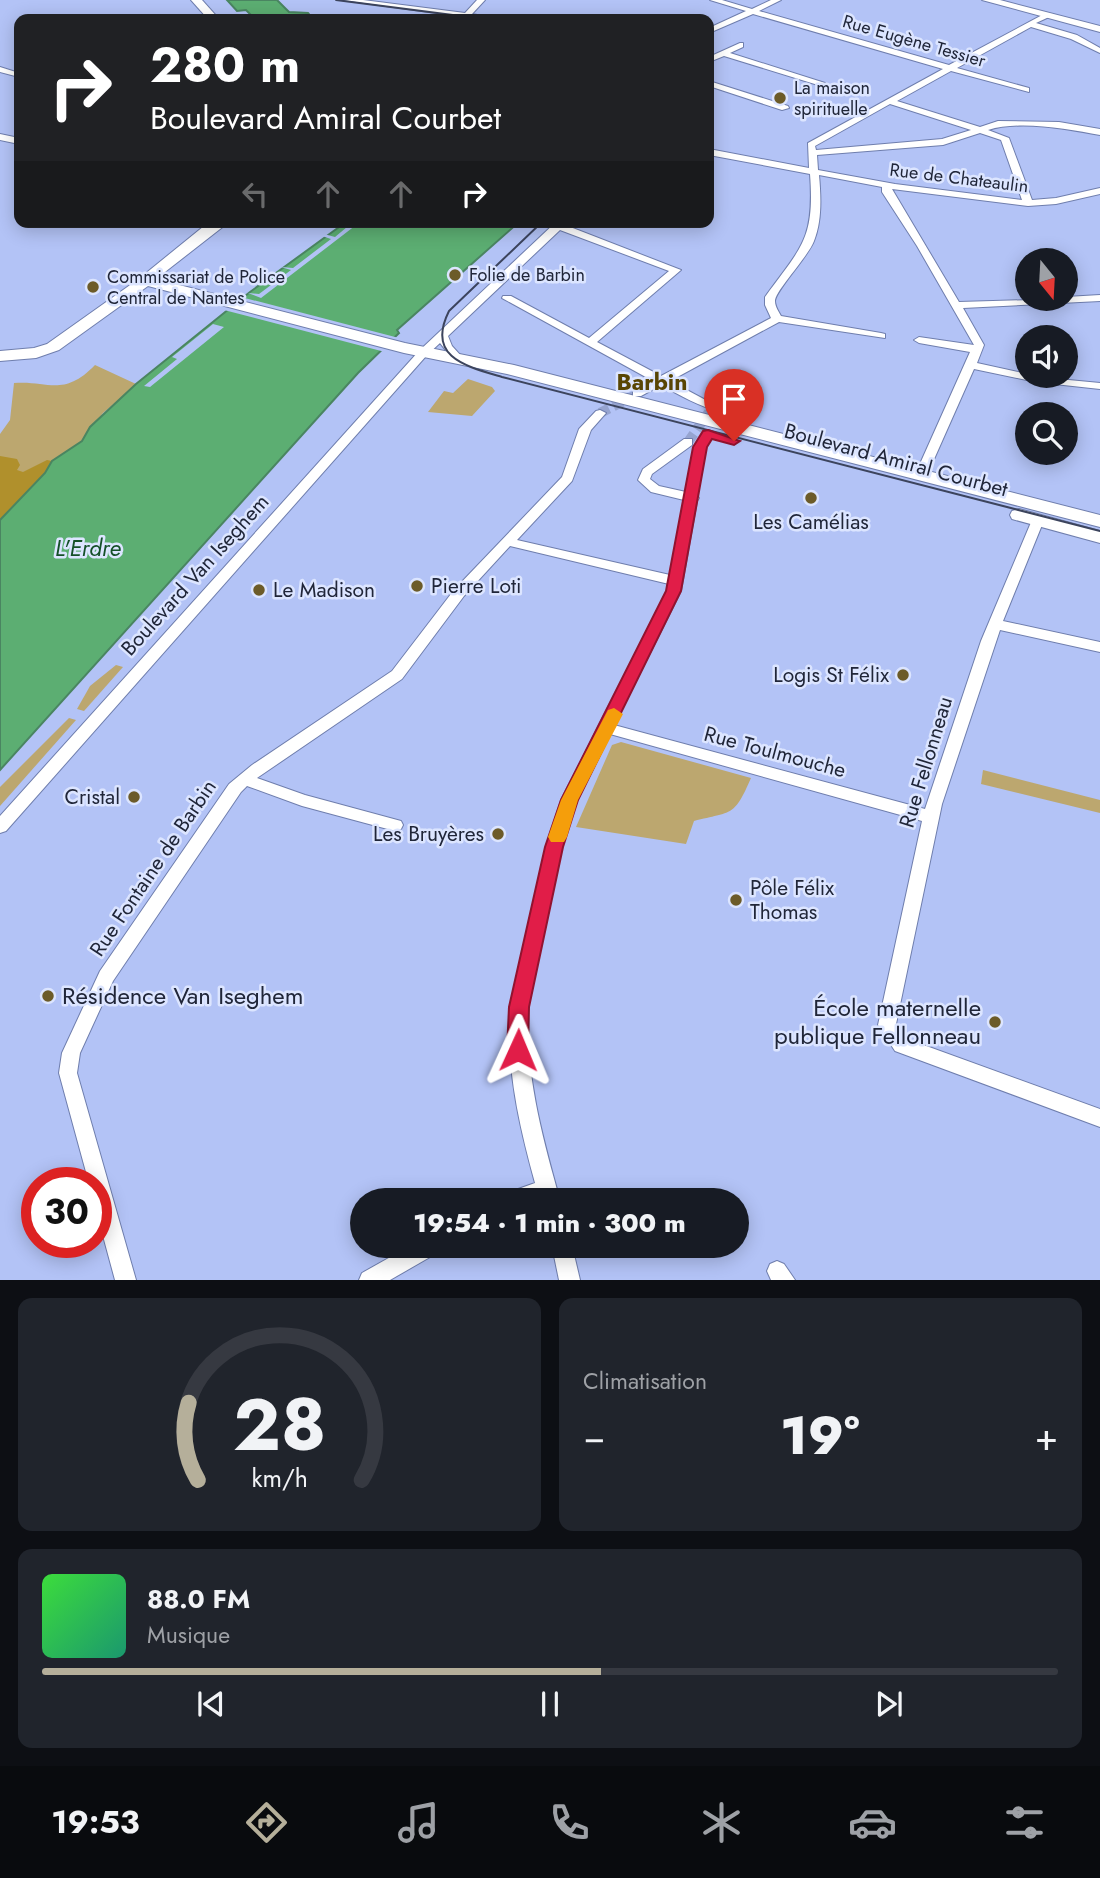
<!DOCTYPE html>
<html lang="fr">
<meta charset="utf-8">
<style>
body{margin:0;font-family:Jost,sans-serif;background:#20242c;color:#f1f3f6;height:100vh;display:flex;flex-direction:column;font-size:26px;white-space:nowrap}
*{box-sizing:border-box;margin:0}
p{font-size:23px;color:#9ea1a6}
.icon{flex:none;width:38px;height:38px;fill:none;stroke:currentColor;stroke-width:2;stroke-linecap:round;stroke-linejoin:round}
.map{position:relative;height:1280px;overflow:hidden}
.panel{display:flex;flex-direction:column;gap:18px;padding:18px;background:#0d0f14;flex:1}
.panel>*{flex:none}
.hud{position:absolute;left:14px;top:14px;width:700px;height:214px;border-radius:14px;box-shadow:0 4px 18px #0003;background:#202124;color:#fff;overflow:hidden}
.needle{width:46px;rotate:162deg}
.fabs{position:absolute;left:1015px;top:248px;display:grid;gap:14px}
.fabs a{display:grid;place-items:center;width:63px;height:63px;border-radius:50%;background:#171b24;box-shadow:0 4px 18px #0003;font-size:35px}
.speed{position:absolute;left:21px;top:1167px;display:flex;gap:14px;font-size:35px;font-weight:700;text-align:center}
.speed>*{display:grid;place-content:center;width:91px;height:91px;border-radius:50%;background:#171b24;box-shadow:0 4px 18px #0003;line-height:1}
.speed .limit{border:10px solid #d22;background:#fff;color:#111}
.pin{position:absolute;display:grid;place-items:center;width:60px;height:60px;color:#fff;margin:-72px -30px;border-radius:50% 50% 50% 0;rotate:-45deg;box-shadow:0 0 7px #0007}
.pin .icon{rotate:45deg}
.me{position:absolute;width:77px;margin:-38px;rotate:1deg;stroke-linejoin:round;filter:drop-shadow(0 0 5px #0008)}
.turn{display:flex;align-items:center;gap:24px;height:147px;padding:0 21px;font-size:32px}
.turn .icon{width:91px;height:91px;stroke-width:2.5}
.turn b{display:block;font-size:49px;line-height:60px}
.lanes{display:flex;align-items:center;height:66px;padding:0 21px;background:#0003;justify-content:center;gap:35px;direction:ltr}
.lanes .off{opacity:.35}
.big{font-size:52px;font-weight:800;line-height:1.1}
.panel .tile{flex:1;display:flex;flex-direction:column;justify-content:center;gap:10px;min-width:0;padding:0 24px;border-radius:14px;background:#20242c}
.panel .dial{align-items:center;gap:0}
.dial svg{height:182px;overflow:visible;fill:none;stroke:#363941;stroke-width:7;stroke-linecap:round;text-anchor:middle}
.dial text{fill:#f1f3f6;stroke:none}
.song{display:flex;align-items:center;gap:21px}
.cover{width:84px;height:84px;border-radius:10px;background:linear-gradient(135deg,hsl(120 70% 55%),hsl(160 70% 35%))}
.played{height:7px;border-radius:4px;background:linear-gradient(90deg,#b5af9a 55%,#363941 55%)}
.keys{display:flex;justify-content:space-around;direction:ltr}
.heat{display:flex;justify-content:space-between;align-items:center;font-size:38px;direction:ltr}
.panel .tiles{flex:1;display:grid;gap:18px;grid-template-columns:1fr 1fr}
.tile:last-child{grid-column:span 2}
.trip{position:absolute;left:350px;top:1188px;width:399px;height:70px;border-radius:35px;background:#171b24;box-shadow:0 4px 18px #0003;font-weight:800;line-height:70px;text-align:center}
.menu{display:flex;height:112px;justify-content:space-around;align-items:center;background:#090b0e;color:#9ea1a6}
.menu .icon{width:49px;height:49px}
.menu .current{color:#b5af9a}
.menu b{font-size:32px;color:#f1f3f6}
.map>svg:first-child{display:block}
</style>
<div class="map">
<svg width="1100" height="1280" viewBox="0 0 1100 1280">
<rect width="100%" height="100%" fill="#b3c3f6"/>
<g fill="#bca76f">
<path d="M95 365 136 384 133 388 103 413 82 441 53 461 45 473 0 520V434L10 420 14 383C48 380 63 398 95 365Z"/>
<path d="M468 379 492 387 495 391 472 416 428 412 444 391 453 393Z"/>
<path d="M116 665 123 667 84 711 77 709 90 686Z"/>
<path d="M69 718 76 720 0 806V787Z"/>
<path d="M621 742 751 778C734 817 733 811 694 821L686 844 576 827 612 745Z"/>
<path d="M983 770 1100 800V813L981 784Z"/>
</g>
<path fill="#b0902c" d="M0 456 17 459 20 465 17 470 23 472 47 460 57 462 0 529Z"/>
<g fill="#5cae72" stroke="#4a8561" stroke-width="2">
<path d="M227 0H277L289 12 308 13 313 19H255L246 10 237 11Z"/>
<path d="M346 222H519L397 330 399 333 358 373 0 770V520L45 473 52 461 82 441 90 427 136 384 250 292Z"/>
</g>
<g fill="#b3c3f6">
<path d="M353 222H360L261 298 248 293 259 294 291 270 281 267 293 268 331 239 322 236 324 234 335 237Z"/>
<path d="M241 297 399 338 385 352 224 310Z"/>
<path d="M213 324 224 327 150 387 144 386 177 359 172 357Z"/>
</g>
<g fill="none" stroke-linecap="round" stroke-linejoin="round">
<g stroke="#96a4d0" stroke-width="10" stroke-dasharray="10 5" stroke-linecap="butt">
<path d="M600 413 636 395"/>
<path d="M688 442 709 412"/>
</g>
<g stroke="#6f7ead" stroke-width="2">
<g id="street">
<path d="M342 0H363L465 13 477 0H485L472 14 499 19H480Z"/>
<path d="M710 0H722L752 9 771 0H781L759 11 949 65 1046 13H1049V17L1036 23 1077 35 1100 48V53L1071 39 1031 27 957 68 1029 88V92L951 71 897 101 980 127 998 121 1059 122 1100 129V135C1068 129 1020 120 988 130L1009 138 1032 200 1056 198 1100 188V194L1056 204 1028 206 892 189 959 302 1066 299V297L1100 295V301L963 308 984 345 977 363 1027 374V376L1100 383V389L1036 382 974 369 927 475 925 478H917L915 475 970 352 919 343 914 340 919 337 974 345 917 246 882 192V187L819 175C821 197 822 221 814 241 808 257 775 291 775 301 775 307 779 312 781 316L881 333 885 334V338L779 322 670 381 713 404 727 407 747 416V420C737 422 730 415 720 412 699 406 681 396 661 385L641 396H633V392L653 381 502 298 503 296H511L589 338 669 271 560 230 448 336 452 346 462 357 461 359H453L440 343 427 355 6 831 0 833V816L419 351 556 222H567L565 225 681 270 597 342 661 376 771 318 765 305V297C801 247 815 240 810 174L709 155V149L809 168 808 143 943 69 753 14 709 33V28L746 11ZM890 104 971 130 942 139 816 150 815 146ZM980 133 1001 140 1022 200 895 184 818 170 817 155 943 145Z"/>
<path d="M740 43H743V47L730 53 825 83 818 85 724 56 709 62V57Z"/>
<path d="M0 67 19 73V77L0 72Z"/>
<path d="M709 81 788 106 789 108 782 110 709 86Z"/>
<path d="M0 134 19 138V144L0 140Z"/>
<path d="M600 410 606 413 591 430 572 481 517 540 670 575 684 500 651 492 638 480 643 469 684 439H692V445L652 474 650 479 659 486 686 492 694 447 704 431 708 430 714 434 706 447 697 495 699 498 697 501 681 591 614 725 925 809 981 641 1032 520 1034 517H1042L1044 520 1003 621 1100 642V652L1000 630 942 804 896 1024 907 1039 1100 1109V1127L895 1051 878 1025 922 821 610 734 577 800 562 847 528 1007C525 1074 542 1136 560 1200H504L507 1193 535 1183C519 1125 506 1068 510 1007L546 847 561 800 667 591 669 584 510 546 464 596 402 679 257 778 305 795 401 821 403 825 401 829 395 831 302 806 247 786 241 792 113 981 80 1053 77 1073 136 1280H115L96 1210V1183H89L59 1073 62 1053 100 971 229 784 252 765 392 671 454 590 562 477 579 429 596 411Z"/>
<path d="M410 1246H440L437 1253 390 1280H359L362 1273Z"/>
<path d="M552 1246H572L580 1280H559Z"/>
<path d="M777 1261 784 1264 795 1280H771L767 1271 770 1264Z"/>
</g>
</g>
<g stroke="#6f7ead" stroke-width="2">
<g id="secondary">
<path d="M191 0H202L219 19H208Z"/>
<path d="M982 0H1000L1100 26V32Z"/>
<path d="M209 222H229L156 279 405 343 514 365 1100 515V527L507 374 404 353 148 286 59 350 36 358 0 361V351L34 348 47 344 140 278Z"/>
<path d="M1019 509 1100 531V543L1012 519 1010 515 1012 511Z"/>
</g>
</g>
<use href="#street" fill="#fff" fill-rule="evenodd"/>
<use href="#secondary" fill="#fff" fill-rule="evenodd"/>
<g stroke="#3c445d" stroke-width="2">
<path d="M336 0 484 19"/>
<path d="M542 222 449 311C426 357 465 366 502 377L1100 531"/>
</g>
</g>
<path fill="#e11d48" stroke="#92132f" stroke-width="2" d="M708 430 740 441 734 445 712 439 707 447 681 591 578 800 563 847 529 1007 528 1050 525 1057 518 1059 510 1057 507 1050 509 1007 545 847 561 800 666 591 693 447 703 431Z"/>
<path fill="#f59e0b" d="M614 708 623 714 578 800 567 837 564 842H551L548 837 561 800 608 710Z"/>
<g fill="#6c5b29" stroke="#dce5ff" stroke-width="2.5">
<circle cx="780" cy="98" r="7"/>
<circle cx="455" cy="275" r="7"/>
<circle cx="93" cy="287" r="7"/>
<circle cx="811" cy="498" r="7"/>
<circle cx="417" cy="586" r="7"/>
<circle cx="259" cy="590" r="7"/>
<circle cx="903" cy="675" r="7"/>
<circle cx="134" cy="797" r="7"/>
<circle cx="498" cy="834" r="7"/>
<circle cx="736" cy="900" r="7"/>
<circle cx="48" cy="996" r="7"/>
<circle cx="995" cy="1022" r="7"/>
</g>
<g text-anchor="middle" stroke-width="5" stroke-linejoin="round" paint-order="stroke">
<g font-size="18" fill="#202639" stroke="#dce5ff">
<text transform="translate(914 41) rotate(16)" y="6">Rue Eugène Tessier</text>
<text transform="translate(959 178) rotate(7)" y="6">Rue de Chateaulin</text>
</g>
<g font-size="18" fill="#202639" stroke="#dce5ff" text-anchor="start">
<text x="794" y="94">La maison<tspan x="794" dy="21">spirituelle</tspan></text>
<text x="469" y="281">Folie de Barbin</text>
<text x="107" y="283">Commissariat de Police<tspan x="107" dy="21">Central de Nantes</tspan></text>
</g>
<g font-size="21" fill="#202639" stroke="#dce5ff">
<text transform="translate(896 460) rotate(15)" y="7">Boulevard Amiral Courbet</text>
<text transform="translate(195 575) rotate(-48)" y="7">Boulevard Van Iseghem</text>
<text transform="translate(775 752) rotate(15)" y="7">Rue Toulmouche</text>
<text transform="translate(926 762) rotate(-73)" y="7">Rue Fellonneau</text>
<text transform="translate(153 868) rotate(-56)" y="7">Rue Fontaine de Barbin</text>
</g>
<g font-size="21" fill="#202639" stroke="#dce5ff" text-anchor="start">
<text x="811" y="529" text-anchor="middle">Les Camélias</text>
<text x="431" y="593">Pierre Loti</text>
<text x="273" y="597">Le Madison</text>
<text x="889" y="682" text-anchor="end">Logis St Félix</text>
<text x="120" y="804" text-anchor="end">Cristal</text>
<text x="484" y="841" text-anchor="end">Les Bruyères</text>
<text x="750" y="895">Pôle Félix<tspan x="750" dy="24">Thomas</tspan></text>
</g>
<g font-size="23" font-weight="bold" fill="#584503" stroke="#dce5ff">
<text x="652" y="390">Barbin</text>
</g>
<g font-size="23" font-style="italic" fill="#145028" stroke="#dce5ff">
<text x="88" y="556">L'Erdre</text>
</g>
<g font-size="24" fill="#202639" stroke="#dce5ff" text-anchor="start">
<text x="62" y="1004">Résidence Van Iseghem</text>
<text x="981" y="1016" text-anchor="end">École maternelle<tspan x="981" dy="28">publique Fellonneau</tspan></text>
</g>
</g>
</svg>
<div class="fabs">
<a><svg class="needle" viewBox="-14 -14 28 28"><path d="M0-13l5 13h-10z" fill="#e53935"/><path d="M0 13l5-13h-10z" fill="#9ea1a6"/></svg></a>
<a><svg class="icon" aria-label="sound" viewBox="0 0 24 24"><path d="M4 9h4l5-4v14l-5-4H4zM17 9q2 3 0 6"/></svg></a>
<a><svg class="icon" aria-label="search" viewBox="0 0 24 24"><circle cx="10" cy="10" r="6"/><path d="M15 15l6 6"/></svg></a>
</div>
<div class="speed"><div class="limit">30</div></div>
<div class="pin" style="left:734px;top:441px;background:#d93025"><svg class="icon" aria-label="arrive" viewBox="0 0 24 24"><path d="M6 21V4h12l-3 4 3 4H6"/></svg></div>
<svg class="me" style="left:518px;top:1050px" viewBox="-20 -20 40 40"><path d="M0-17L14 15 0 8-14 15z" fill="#e11d48" stroke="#fff" stroke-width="4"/></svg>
<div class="trip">19:54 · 1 min · 300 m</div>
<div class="hud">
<div class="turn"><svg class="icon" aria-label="right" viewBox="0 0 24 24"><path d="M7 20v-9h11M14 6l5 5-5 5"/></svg><div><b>280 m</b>Boulevard Amiral Courbet</div></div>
<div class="lanes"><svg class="icon off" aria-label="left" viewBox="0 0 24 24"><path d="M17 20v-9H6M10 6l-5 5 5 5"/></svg><svg class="icon off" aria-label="ahead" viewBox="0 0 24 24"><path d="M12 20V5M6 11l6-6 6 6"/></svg><svg class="icon off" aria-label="ahead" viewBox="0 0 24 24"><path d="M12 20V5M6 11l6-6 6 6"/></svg><svg class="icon" aria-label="right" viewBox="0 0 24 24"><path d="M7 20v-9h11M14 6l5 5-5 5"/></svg></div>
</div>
</div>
<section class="panel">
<div class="tiles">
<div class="tile dial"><svg viewBox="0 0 100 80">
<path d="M14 69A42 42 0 1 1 86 69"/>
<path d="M14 69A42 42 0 0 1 10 35" stroke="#b5af9a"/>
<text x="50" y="56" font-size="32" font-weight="700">28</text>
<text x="50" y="72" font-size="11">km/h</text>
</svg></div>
<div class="tile"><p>Climatisation</p>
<div class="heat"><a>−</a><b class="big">19°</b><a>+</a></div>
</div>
<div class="tile">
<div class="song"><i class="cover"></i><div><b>88.0 FM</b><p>Musique</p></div></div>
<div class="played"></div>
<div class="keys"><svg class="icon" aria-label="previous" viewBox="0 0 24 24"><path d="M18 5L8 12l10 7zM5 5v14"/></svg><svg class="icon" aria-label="pause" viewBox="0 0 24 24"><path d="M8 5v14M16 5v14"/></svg><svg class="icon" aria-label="next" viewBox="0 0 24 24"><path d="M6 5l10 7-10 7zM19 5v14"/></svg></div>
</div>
</div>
</section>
<nav class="menu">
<b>19:53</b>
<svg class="icon current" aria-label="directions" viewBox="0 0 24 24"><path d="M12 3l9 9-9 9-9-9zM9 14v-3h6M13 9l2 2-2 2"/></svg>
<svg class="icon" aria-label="music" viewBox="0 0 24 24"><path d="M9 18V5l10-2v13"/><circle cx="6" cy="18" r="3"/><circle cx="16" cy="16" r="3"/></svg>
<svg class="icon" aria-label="phone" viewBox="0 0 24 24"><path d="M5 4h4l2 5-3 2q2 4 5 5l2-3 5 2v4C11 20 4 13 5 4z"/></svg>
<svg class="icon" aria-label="climate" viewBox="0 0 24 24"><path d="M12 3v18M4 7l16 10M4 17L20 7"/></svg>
<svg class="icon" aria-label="car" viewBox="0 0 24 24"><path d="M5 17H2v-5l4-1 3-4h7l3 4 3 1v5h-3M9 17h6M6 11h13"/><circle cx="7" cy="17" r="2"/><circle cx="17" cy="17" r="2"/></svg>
<svg class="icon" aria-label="filters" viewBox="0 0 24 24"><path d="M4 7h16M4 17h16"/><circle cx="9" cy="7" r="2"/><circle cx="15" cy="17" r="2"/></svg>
</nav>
